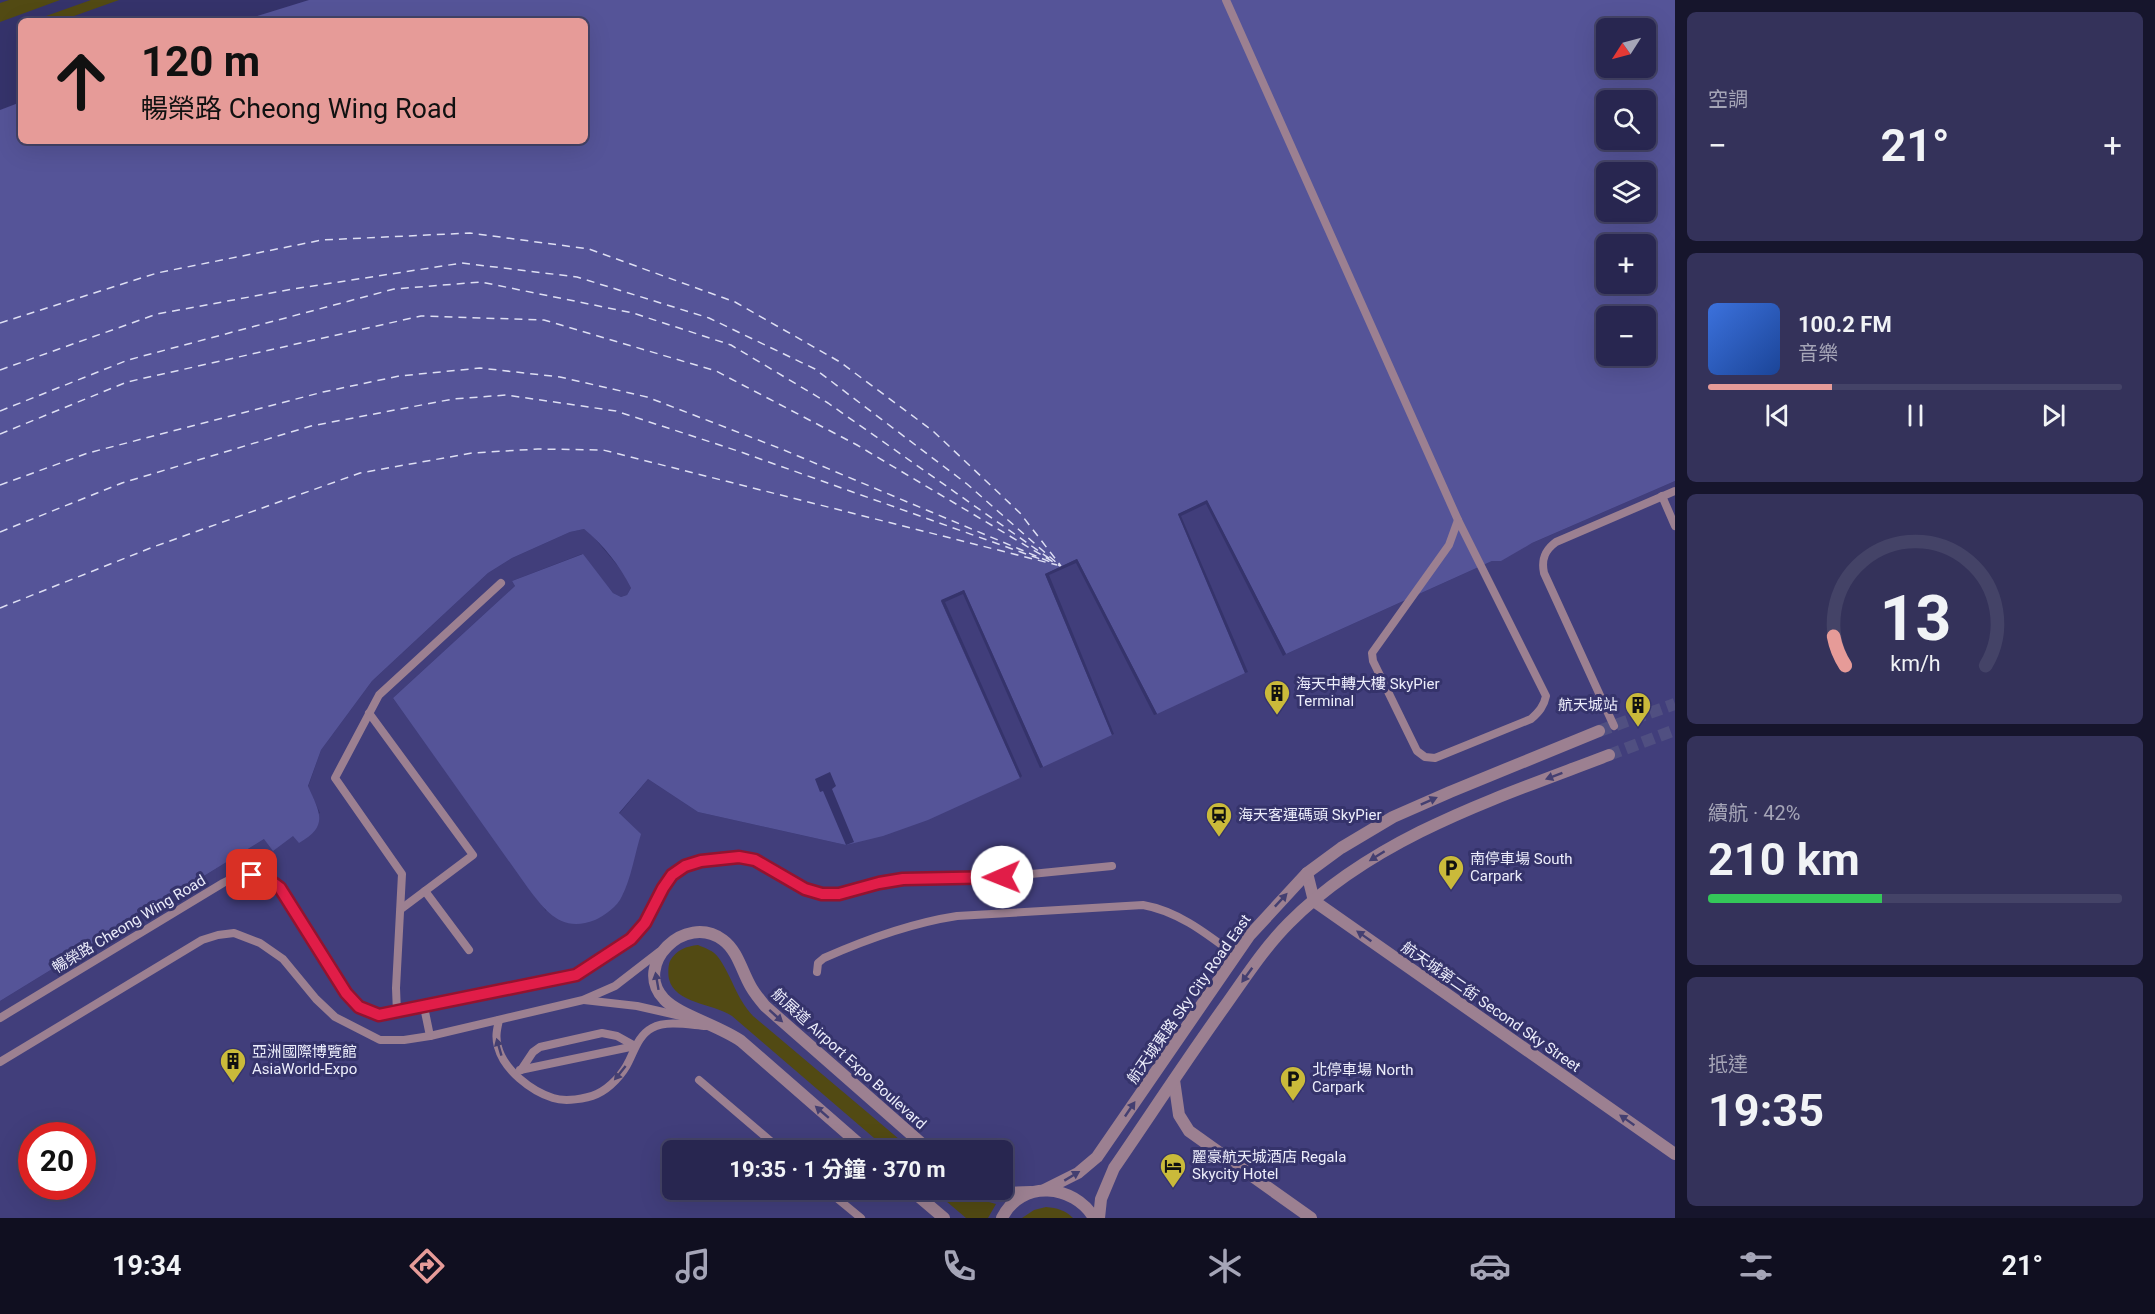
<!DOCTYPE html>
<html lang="zh-TW">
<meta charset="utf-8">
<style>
body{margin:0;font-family:Roboto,"Noto Sans TC",sans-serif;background:#34325a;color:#f1f3f6;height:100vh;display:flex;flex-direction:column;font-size:22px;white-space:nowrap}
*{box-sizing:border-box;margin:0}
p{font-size:20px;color:#a5a5b7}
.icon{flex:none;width:33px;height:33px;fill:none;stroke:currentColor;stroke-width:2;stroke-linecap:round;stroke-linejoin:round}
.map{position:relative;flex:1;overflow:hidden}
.details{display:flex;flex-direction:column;gap:12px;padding:12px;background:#16152c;width:480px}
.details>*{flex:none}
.guide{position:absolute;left:18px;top:18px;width:570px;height:126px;border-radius:9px;box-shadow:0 6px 24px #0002,0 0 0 2px #444367;background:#e69b98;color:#111;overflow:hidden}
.needle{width:39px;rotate:234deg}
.controls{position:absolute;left:1596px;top:18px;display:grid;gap:12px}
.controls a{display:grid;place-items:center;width:60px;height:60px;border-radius:9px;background:#282650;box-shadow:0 6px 24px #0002,0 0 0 2px #444367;font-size:30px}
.speed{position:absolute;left:18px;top:1122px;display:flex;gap:12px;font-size:30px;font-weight:700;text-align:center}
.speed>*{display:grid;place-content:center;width:78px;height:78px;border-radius:50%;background:#282650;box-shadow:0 6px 24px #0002,0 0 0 2px #444367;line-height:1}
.speed .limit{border:9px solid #d22;background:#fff;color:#111}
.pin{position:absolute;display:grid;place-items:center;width:51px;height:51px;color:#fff;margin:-26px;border-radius:12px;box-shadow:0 3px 9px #0006}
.me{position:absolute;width:66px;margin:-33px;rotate:269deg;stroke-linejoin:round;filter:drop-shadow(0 0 4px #0008)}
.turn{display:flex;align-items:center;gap:21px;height:126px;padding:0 24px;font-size:27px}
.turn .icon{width:78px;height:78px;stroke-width:2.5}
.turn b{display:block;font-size:42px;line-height:51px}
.big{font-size:45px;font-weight:700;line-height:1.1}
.details .widget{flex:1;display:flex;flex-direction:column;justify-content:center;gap:9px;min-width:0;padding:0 21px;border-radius:9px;background:#34325a}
.details .dial{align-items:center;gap:0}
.dial svg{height:156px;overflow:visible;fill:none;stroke:#444367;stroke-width:7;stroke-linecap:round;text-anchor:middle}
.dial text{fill:#f1f3f6;stroke:none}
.song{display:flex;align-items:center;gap:18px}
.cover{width:72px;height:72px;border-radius:9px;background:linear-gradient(135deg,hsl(220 70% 55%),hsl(220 70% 35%))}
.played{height:6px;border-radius:3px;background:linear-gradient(90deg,#e69b98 30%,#444367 30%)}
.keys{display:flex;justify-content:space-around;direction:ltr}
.heat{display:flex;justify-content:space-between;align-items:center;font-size:33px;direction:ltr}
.charge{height:9px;border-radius:4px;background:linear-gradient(90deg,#34c759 42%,#444367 0)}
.trip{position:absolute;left:662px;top:1140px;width:351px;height:60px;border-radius:9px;background:#282650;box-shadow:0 6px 24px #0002,0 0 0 2px #444367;font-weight:700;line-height:60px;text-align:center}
.dock{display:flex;height:96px;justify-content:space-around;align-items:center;background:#100f20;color:#a5a5b7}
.dock .icon{width:42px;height:42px}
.dock .on{color:#e69b98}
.dock b{font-size:27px;color:#f1f3f6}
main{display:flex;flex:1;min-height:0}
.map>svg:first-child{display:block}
</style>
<main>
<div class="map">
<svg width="1675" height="1218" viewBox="0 0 1675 1218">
<rect width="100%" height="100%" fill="#35336b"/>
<path fill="#413e7b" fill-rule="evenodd" d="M1675 481V1218H0V1001L264 839 320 813 308 787 321 750 372 681 488 573 512 558 570 532 584 529 592 535 623 572 631 588 627 595 621 597 613 593 582 554 512 581 515 586 393 698 546 911 619 814 648 779 698 812 846 845 1019 778 941 600 964 590 1043 766 1089 682 1045 574 1077 559 1157 714 1221 621 1178 514 1207 500 1286 654 1492 561H1501L1502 556ZM32 1136H82V1186H32ZM672 1150H1002V1190H672Z"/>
<g fill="#524a13">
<path d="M9 0H60L0 22V3Z"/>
<path d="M91 0H119L60 21H32Z"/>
<path d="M698 945C705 948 714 951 718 957 732 976 736 998 753 1016L912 1150H888L732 1016C713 1003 675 1004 669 979 668 974 668 966 670 961 676 950 687 946 698 945Z"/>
<path d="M933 1190H958L971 1197 996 1204 988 1218H966Z"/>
<path d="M1046 1207C1057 1208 1065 1210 1073 1218H1022L1034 1210Z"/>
</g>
<path fill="#555498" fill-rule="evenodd" d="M309 0H1675V481L1532 543 1501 561H1492L1286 654 1207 501 1178 514 1245 673 1157 714 1077 559 1045 574 1112 735 1043 767 964 590 941 601 1020 778 928 820 883 836 846 845 698 812 648 779 619 813 641 834C635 853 631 879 622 896 618 906 604 916 595 920 562 933 546 912 528 888L393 698 515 586 512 581 583 554 613 593 621 597 627 595 631 588C620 566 603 544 584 529L570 532 512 558 488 573 372 681 321 750 308 786C320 813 329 826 299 843L293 836 273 851 264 839 0 1001V110L21 102V141H585V21H241ZM1606 28H1646V68H1606ZM1606 100H1646V140H1606ZM1606 172H1646V212H1606ZM1606 244H1646V284H1606ZM1606 316H1646V356H1606Z"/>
<g fill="#35336b">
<path d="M1207 500 1286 654 1283 656 1206 504 1181 516 1248 672 1245 673 1178 514Z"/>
<path d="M1077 559 1157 714 1154 715 1076 563 1049 575 1114 734 1112 735 1045 574Z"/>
<path d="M964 590 1043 767 1040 768 963 594 945 602 1022 776 1020 778 941 600Z"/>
<path d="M830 772 836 786 832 789 854 842 846 845 823 791 820 792 815 779Z"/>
</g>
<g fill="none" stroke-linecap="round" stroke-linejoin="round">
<g stroke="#dddef3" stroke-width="1.5" stroke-dasharray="8 6" stroke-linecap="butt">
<path d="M0 323 157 273 322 240 470 233 589 249 735 302 840 362 933 431 1020 513 1061 566"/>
<path d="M0 370 157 314 293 289 462 263 577 277 709 318 815 369 967 484 1058 564"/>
<path d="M0 411 128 360 394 289 481 282 633 313 731 345 828 403 1053 561"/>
<path d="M0 434 127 382 421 316 544 320 716 371 857 445 1060 566"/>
<path d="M0 485 88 453 323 392 399 376 480 368 560 377 647 397 779 448 1055 564"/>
<path d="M0 532 122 483 311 426 453 399 506 395 616 411 738 451 1043 560"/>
<path d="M0 608 153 547 360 473 472 453 538 449 603 450 1057 565"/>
</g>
<g stroke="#504f81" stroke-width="12" stroke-dasharray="12 6" stroke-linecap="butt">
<path d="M1599 731 1675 704"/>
<path d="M1609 755 1675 730"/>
</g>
<g stroke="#9c8091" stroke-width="8">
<path d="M1226 0 1458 520"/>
<path d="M1662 496 1675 526"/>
<path d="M1458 520 1546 696C1544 706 1539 712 1531 719L1435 758 1425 757 1417 751 1373 661 1372 653 1449 545Z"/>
<path d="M369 713 473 855 401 909"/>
<path d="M1614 726 1544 573C1541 559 1545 550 1556 542L1675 491"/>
<path d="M425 891 469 950"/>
<path d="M817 972 818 963 824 958C867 939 911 923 957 916L1143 905C1178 911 1207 934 1235 955"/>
<path d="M584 1000 637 1006 685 1017"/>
<path d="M424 1007 430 1036"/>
<path d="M397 1013 396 988 402 874 335 778 379 695 501 583"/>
<path d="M0 1018 223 883C243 872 263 872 280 888L346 993 359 1007 379 1015 576 975 631 939 645 923 663 888 672 875 685 866 701 861 739 857 755 860 805 889 831 895 895 880 1002 877 1112 866"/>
<path d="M499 1020C497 1029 495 1037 498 1047 504 1070 531 1091 553 1098 565 1102 586 1099 597 1094 610 1088 623 1074 629 1061 635 1049 639 1035 652 1028 667 1020 690 1025 706 1026"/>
<path d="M0 1062 202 940 218 935 234 933 260 943 283 959 316 999 335 1017 380 1040H404L430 1036 583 1000 615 986 659 952"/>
<path d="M520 1070 635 1046"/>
<path d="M521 1070 533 1052 540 1047 602 1033 617 1036 635 1046"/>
<path d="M699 1080 781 1150"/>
<path d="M827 1190 861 1218"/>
</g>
<g stroke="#9c8091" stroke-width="12">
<path d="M1307 873 1314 901 1675 1154"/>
<path d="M1174 1080 1179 1115 1189 1131 1311 1218"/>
<path d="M866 1150 741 1041C720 1026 677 1014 664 999 632 965 685 912 723 940 738 951 742 972 751 987 755 994 760 1000 765 1006L929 1150"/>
<path d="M911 1190 944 1218"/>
<path d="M988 1190 1003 1193 1031 1192"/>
</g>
<g stroke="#9c8091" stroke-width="12">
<path d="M1044 1190 1078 1173 1097 1157 1249 936 1307 873 1341 848 1393 817 1450 792 1599 731"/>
<path d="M1002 1218C1021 1179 1074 1184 1094 1218"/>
<path d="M1099 1218 1101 1199 1114 1168C1151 1114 1187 1059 1225 1006 1245 978 1264 948 1289 923 1376 836 1497 798 1609 755"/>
</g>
</g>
<defs><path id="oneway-solid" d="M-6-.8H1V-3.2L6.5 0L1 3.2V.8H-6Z" transform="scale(1.5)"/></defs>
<g fill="#443f71">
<use href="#oneway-solid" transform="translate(1554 776) rotate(159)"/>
<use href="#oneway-solid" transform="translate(1429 801) rotate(-24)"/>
<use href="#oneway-solid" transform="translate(1377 856) rotate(148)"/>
<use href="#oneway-solid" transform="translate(1281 900) rotate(-47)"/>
<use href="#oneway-solid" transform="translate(1364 936) rotate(-145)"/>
<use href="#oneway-solid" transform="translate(1247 975) rotate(126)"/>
<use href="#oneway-solid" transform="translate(657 981) rotate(-100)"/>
<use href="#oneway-solid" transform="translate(776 1016) rotate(42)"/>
<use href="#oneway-solid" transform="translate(499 1047) rotate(-106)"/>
<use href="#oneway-solid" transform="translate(620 1073) rotate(129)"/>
<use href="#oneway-solid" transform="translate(1130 1109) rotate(-56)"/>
<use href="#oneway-solid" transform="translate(822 1112) rotate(-139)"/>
<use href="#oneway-solid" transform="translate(1627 1120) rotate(-145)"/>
<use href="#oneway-solid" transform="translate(1072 1176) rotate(-31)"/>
</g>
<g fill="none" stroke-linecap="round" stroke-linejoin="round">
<g stroke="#92132f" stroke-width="15">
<path id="route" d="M252 875 268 879 280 888 346 993 359 1007 379 1015 576 975 631 939 645 923 663 888 672 875 685 866 701 861 739 857 755 860 805 889 822 894H839L879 883 903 879 1002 877"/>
</g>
<use href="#route" stroke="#e11d48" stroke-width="10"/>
</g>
<defs>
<g id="building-pin" transform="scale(1.35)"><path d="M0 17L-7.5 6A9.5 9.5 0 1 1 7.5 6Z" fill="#caba3a" stroke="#35336b"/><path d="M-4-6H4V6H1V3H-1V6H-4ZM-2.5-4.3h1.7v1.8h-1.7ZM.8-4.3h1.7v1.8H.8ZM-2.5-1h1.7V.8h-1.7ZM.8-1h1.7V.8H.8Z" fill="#111"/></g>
<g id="station-pin" transform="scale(1.35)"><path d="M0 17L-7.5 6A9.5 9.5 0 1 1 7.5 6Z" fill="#caba3a" stroke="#35336b"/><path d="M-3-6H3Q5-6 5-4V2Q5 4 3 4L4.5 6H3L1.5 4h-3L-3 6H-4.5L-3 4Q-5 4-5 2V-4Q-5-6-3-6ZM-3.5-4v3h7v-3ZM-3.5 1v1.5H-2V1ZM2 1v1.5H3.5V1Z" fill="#111"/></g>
<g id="parking-pin" transform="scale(1.35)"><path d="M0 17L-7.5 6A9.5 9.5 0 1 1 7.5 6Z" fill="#caba3a" stroke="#35336b"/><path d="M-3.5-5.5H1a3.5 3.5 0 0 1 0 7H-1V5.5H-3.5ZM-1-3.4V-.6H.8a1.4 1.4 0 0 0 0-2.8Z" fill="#111"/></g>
<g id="hotel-pin" transform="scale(1.35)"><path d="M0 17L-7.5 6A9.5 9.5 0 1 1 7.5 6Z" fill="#caba3a" stroke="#35336b"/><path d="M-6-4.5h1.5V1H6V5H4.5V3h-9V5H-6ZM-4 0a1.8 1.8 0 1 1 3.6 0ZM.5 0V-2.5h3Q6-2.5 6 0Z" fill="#111"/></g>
</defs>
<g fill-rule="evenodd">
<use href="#building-pin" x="1277" y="693"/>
<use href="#building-pin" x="1638" y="705"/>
<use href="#station-pin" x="1219" y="815"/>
<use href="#parking-pin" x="1451" y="868"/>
<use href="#building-pin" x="233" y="1061"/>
<use href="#parking-pin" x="1293" y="1079"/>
<use href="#hotel-pin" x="1173" y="1166"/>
</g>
<g text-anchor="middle" stroke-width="6" stroke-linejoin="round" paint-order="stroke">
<g font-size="15" fill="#ecedfb" stroke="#35336b" text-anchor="start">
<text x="1296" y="689">海天中轉大樓 SkyPier<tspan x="1296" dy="17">Terminal</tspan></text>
<text x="1618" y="710" text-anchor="end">航天城站</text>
<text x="1238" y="820">海天客運碼頭 SkyPier</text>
<text x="1470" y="864">南停車場 South<tspan x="1470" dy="17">Carpark</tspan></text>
<text x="252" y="1057">亞洲國際博覽館<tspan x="252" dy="17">AsiaWorld-Expo</tspan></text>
<text x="1312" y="1075">北停車場 North<tspan x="1312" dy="17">Carpark</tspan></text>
<text x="1192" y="1162">麗豪航天城酒店 Regala<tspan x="1192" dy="17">Skycity Hotel</tspan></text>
</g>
<g font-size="15" fill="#ecedfb" stroke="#35336b">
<text transform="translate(129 924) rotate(-31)" y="5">暢榮路 Cheong Wing Road</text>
<text transform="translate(1189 999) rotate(-55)" y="5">航天城東路 Sky City Road East</text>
<text transform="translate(1491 1007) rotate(35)" y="5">航天城第二街 Second Sky Street</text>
<text transform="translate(849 1059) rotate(42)" y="5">航展道 Airport Expo Boulevard</text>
</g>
</g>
</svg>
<div class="controls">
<a><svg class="needle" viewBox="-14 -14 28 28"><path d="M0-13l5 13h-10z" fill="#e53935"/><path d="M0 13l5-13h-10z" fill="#a5a5b7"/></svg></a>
<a><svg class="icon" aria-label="search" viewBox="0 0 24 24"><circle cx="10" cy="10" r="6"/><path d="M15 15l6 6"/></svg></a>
<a><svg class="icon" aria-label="layers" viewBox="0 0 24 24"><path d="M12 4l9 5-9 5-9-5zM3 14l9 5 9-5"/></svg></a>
<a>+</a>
<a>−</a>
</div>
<div class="speed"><div class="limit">20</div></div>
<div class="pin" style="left:252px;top:875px;background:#d93025"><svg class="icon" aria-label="arrive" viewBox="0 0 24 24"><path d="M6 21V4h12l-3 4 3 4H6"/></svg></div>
<svg class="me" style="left:1002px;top:877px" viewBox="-20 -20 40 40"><circle r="19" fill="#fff"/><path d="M0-13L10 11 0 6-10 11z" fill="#e11d48"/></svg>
<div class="trip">19:35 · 1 分鐘 · 370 m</div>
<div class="guide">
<div class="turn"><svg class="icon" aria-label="ahead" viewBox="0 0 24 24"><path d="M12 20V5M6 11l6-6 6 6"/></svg><div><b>120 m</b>暢榮路 Cheong Wing Road</div></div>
</div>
</div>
<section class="details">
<div class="widget"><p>空調</p>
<div class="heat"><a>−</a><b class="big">21°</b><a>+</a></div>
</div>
<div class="widget">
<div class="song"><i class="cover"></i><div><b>100.2 FM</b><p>音樂</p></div></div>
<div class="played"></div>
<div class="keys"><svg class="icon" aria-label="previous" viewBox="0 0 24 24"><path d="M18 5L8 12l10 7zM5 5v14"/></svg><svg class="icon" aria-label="pause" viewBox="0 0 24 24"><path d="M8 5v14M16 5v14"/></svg><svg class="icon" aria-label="next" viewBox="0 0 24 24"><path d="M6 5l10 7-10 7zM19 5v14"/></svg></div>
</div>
<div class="widget dial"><svg viewBox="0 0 100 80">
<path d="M14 69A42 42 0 1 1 86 69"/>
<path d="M14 69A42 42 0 0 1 8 54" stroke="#e69b98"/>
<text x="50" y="56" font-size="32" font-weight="700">13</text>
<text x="50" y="72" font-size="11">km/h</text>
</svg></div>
<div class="widget"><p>續航 · 42%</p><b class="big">210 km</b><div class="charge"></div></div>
<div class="widget"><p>抵達</p><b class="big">19:35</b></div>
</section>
</main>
<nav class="dock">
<b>19:34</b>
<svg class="icon on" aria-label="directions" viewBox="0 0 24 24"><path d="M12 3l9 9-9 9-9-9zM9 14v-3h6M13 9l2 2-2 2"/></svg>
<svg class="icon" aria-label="music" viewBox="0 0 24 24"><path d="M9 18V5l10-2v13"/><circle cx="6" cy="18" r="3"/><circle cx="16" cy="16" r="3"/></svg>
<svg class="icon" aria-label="phone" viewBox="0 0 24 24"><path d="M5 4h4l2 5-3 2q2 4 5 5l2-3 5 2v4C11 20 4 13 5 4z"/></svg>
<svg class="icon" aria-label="climate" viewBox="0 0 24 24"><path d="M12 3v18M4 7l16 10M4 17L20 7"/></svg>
<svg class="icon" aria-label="car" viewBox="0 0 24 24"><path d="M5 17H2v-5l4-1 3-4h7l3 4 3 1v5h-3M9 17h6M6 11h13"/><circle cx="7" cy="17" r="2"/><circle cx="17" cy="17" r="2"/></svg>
<svg class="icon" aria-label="filters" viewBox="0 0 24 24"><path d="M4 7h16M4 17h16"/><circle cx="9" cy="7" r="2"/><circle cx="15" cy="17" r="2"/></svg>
<b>21°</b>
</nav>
